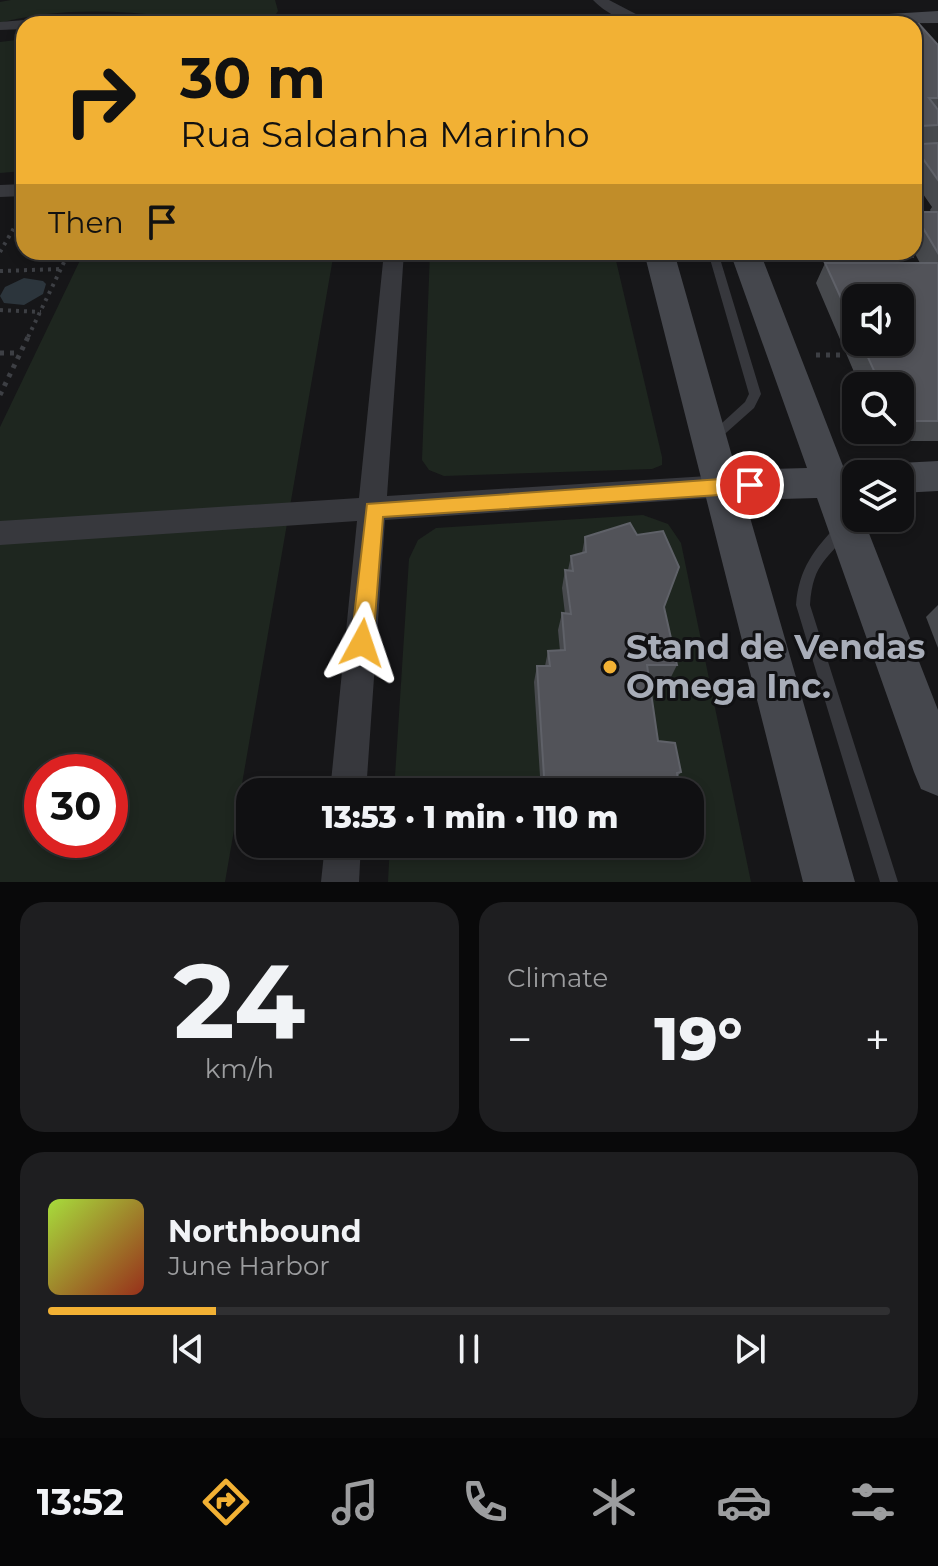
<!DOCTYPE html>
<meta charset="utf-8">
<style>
body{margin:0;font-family:Montserrat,sans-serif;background:#1e1e20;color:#f1f3f6;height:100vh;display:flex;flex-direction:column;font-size:30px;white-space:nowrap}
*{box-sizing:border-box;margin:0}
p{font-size:26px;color:#9c9d9f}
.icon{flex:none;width:44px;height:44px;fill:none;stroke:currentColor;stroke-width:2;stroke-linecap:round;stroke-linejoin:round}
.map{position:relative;height:882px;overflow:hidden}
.panel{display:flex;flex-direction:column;gap:20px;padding:20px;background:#09090a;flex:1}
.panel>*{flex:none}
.guide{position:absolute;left:16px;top:16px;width:906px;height:244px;border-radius:24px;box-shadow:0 4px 12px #0003,0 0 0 2px #303032;background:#f2b134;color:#111;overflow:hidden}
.tools{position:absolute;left:842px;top:284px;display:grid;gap:16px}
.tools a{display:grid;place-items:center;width:72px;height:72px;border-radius:16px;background:#101012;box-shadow:0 4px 12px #0003,0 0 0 2px #303032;font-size:40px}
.speed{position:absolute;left:24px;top:754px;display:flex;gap:16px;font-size:40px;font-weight:700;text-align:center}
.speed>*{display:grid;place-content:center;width:104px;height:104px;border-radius:50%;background:#101012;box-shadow:0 4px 12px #0003,0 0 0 2px #303032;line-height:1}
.speed .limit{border:12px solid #d22;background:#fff;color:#111}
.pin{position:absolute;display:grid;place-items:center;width:68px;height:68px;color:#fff;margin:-34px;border:4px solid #fff;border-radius:50%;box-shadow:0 2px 8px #0007}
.me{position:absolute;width:88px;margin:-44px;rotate:5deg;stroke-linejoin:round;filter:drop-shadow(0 0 6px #0008)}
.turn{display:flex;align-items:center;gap:28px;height:168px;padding:0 32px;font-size:36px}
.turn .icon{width:104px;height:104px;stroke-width:2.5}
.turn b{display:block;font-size:56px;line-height:68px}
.then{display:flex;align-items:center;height:76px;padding:0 32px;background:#0003;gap:16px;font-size:30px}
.big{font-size:60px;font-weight:800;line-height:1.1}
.panel .card{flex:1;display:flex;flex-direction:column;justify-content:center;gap:12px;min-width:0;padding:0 28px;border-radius:24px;background:#1e1e20}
.panel .dial{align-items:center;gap:0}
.dial b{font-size:104px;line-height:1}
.song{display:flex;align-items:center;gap:24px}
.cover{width:96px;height:96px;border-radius:12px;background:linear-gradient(135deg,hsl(80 70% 55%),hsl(10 70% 35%))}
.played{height:8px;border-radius:4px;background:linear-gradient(90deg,#f2b134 20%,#303032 20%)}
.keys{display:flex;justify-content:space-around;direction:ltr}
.heat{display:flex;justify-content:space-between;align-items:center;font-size:44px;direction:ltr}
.panel .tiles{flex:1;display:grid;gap:20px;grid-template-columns:1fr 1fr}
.card:last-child{grid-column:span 2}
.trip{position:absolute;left:236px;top:778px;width:468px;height:80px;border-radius:24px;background:#101012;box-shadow:0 4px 12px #0003,0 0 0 2px #303032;font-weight:800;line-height:80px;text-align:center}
.dock{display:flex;height:128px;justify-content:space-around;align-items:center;background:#060607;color:#9c9d9f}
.dock .icon{width:56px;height:56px}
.dock .on{color:#f2b134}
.dock b{font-size:36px;color:#f1f3f6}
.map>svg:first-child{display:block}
</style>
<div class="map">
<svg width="938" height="882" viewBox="0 0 938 882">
<rect width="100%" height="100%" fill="#161618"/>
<g fill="#1e261f" fill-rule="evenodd">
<path d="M11 0H275L278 11 272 20C238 26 202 19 167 16 112 10 54 8 0 23V2Z"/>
<path d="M24 39V171L0 173V42Z"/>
<path d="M84 252H334L225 882H0V427ZM42 772H110V840H42Z"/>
<path d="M430 252H614L662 457V465L652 469 444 476 429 470 422 460Z"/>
<path d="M643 515 668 524 681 543 751 882H388L390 844H690V792H394L409 559 418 540 436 528Z"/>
</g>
<path fill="#2c353c" d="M24 278 43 281 46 284 43 294 24 305 4 303 0 296 5 287Z"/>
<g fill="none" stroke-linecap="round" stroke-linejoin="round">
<g stroke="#3d3f44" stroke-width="4" stroke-dasharray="3 5" stroke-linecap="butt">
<path d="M0 252 14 228 24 223"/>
<path d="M775 256H916"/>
<path d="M0 271 61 269"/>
<path d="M0 310 41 312"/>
<path d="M28 337 69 252"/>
</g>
<g stroke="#3d3f44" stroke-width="5" stroke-dasharray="4 6" stroke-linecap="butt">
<path d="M0 353H20"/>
<path d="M816 355H846"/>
<path d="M0 395 29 335"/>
</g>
<g fill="#37383d" fill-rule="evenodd">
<path d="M708 252H718L761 394 754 408 718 440H710L708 437 710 434 745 402 749 394Z"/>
<path d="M843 522 848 524 850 528C829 561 813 560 810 605L898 882H880L796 605C799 568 814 550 838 524Z"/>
</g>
<g fill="#37383d" fill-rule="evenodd">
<path d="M593 0H609L655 24C630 24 611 18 593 0Z"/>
<path d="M86 15 255 20 262 24H24V29L0 30V22Z"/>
<path d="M24 184V196L0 197V185Z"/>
<path d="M384 252H404L387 496 724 475 734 478 738 486 734 494 724 497 385 520 366 792H330L357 521 0 545V521L359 498Z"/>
<path d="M325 844H361L359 882H321Z"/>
</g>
<g fill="#45474d" fill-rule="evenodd">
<path d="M938 11V23L813 24 823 18Z"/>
<path d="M644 252H674L736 470 807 468 730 252H760L843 466H854L869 474H856V518H863L938 710V796L921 789 914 772 817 498 745 500 855 882H803Z"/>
<path d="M938 461V491L900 493V474H883L887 467 900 463Z"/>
</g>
</g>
<g fill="#47494d" fill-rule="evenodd">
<path d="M914 24 938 45V441H883L879 430H900V386H860L816 283 825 263H920L914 252V212H931L930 210 932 207 914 181ZM856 298 900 342H856Z"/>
<path d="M585 537 664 607 677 665 669 681 649 680 658 741 681 772 678 776 680 792H541L534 682 537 666H545L548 651H560L558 630 562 613 565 614 562 588 565 570H568L571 556 582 553Z"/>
<path d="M938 605V648L926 617Z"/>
<path d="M544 844H687V848L678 858 545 860Z"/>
</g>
<g fill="#525359" stroke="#5f6168" stroke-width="2">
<path d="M914 24H919L938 45V98H929L938 110V125L921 126 922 144 938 143V180L914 146Z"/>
<path d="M914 212H938V253L914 213Z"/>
<path d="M825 263H938V421H900V386H881L861 342H900V298H856V331Z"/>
<path d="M630 523 637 535 663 531 679 567 664 607 677 665H647L658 741 675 743 681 772 677 773 680 792H545L537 666H550L548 651 565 650 562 613 571 614 565 570 573 571 571 556 586 552 585 537Z"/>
<path d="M548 844H687V848L548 850Z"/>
</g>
<path fill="#f2b134" stroke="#9d7322" stroke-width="2" d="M750 477 757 479 760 485 757 490 750 493 383 517 373 643 369 650 362 653 354 650 351 643 367 504Z"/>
<circle fill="#f2b134" stroke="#111113" stroke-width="3" cx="610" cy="667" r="8"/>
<g text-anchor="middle" stroke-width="6" stroke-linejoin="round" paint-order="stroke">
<g font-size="34" font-weight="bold" fill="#a8adb8" stroke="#111113" text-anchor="start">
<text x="626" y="659">Stand de Vendas<tspan x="626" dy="39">Omega Inc.</tspan></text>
</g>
</g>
</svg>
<div class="tools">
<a><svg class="icon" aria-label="sound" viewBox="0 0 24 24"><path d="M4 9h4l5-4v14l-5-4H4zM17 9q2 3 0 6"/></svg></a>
<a><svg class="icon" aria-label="search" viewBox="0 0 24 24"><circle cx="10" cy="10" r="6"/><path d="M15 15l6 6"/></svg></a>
<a><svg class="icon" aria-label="layers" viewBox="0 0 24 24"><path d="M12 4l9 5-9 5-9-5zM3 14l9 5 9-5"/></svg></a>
</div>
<div class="speed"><div class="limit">30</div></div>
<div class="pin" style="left:750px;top:485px;background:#d93025"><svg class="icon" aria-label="arrive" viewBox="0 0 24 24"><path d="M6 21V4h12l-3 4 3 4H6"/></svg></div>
<svg class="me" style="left:362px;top:643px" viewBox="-20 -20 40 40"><path d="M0-17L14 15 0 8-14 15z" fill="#f2b134" stroke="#fff" stroke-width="4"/></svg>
<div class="trip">13:53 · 1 min · 110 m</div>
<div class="guide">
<div class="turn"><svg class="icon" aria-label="right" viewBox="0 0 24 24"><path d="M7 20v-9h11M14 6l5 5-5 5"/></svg><div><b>30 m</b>Rua Saldanha Marinho</div></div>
<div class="then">Then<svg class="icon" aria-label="arrive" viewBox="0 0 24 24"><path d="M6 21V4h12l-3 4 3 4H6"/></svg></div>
</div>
</div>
<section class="panel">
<div class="tiles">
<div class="card dial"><b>24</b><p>km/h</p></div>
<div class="card"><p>Climate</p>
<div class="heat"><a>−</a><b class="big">19°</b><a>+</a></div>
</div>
<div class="card">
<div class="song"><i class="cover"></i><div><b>Northbound</b><p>June Harbor</p></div></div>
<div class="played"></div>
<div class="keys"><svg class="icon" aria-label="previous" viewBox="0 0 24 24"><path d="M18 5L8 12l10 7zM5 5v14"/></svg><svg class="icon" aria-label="pause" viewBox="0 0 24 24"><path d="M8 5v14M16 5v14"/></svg><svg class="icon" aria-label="next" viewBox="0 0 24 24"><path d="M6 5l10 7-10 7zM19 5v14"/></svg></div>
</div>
</div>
</section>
<nav class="dock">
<b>13:52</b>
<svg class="icon on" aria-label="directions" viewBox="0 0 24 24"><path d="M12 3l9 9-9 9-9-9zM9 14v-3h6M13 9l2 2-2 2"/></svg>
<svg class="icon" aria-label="music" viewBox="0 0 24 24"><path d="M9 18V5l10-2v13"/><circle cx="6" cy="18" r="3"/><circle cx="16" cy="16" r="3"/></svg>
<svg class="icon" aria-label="phone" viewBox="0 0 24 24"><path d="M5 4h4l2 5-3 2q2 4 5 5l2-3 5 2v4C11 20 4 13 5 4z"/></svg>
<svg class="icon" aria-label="climate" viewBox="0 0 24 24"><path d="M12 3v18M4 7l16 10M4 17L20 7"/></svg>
<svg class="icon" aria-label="car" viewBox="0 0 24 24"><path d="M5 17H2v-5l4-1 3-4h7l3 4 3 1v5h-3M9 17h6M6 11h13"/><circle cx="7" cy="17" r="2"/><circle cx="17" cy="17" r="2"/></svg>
<svg class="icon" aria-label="filters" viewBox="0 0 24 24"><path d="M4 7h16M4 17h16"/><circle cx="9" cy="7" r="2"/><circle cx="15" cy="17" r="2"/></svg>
</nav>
